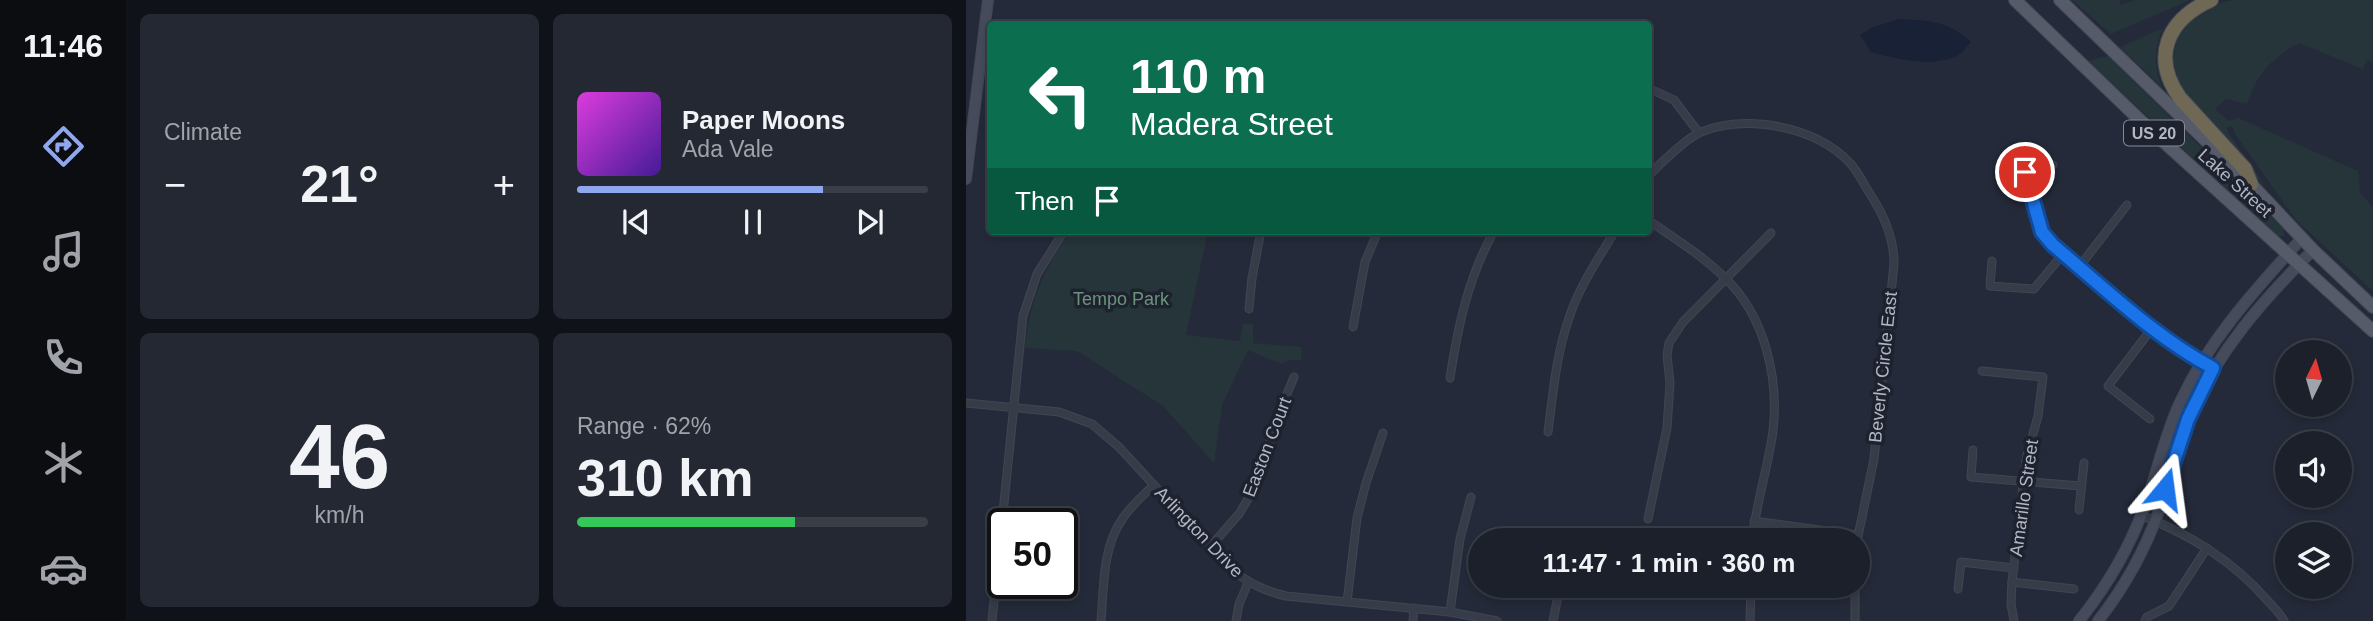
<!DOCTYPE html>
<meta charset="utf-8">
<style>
body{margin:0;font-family:Helvetica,sans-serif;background:#242833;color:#f1f3f6;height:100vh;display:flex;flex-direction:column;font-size:26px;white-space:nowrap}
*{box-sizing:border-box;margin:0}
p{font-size:23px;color:#a0a3a9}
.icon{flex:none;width:38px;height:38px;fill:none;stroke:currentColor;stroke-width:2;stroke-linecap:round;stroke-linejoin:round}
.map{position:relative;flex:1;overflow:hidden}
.drawer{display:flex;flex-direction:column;gap:14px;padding:14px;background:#0f1218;width:840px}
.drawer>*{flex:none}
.top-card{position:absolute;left:21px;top:21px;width:665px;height:214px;border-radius:7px;box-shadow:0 4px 10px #0003,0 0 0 2px #393e47;background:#0b6e4f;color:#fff;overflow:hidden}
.needle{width:46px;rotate:5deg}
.buttons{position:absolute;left:1309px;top:340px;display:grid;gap:14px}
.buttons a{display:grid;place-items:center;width:77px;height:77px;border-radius:50%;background:#1b202b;box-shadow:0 4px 10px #0003,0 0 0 2px #393e47;font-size:35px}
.speed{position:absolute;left:21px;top:508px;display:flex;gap:14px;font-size:35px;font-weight:700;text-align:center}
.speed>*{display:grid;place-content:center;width:91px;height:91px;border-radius:50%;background:#1b202b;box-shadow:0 4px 10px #0003,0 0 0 2px #393e47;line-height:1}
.speed .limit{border:4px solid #111;border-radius:10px;background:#fff;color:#111}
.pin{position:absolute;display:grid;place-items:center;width:60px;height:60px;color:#fff;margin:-30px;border:4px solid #fff;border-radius:50%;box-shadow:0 2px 7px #0007}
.me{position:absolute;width:77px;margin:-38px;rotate:16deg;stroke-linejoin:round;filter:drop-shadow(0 0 5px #0008)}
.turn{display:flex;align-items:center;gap:24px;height:147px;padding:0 28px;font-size:32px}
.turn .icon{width:91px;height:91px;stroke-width:2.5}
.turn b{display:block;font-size:49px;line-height:60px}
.then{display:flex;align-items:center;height:66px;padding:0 28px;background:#0003;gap:14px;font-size:26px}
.big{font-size:52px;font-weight:700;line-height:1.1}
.drawer .widget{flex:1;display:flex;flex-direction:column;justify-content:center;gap:10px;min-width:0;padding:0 24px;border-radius:10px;background:#242833}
.drawer .dial{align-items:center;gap:0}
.dial b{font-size:91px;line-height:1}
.song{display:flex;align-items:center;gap:21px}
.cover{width:84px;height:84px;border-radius:10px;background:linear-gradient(135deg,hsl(300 70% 55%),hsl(260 70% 35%))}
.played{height:7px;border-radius:4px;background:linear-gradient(90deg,#8ea7ef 70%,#393e47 70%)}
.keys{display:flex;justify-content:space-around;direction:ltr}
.heat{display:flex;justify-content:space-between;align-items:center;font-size:38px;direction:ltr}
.charge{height:10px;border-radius:5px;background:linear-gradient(90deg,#34c759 62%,#393e47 0)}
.drawer .tiles{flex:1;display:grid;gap:14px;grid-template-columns:repeat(2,1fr)}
.trip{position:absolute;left:502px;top:528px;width:402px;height:70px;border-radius:35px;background:#1b202b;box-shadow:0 4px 10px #0003,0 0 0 2px #393e47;font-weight:700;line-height:70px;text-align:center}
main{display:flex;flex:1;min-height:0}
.dock{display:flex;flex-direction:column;width:126px;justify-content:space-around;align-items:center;background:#0b0d11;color:#a0a3a9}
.dock .icon{width:49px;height:49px}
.dock .selected{color:#8ea7ef}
.dock b{font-size:32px;color:#f1f3f6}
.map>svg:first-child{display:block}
</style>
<main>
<nav class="dock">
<b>11:46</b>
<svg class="icon selected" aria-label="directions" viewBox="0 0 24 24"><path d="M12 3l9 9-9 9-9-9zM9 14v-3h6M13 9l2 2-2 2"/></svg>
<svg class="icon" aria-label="music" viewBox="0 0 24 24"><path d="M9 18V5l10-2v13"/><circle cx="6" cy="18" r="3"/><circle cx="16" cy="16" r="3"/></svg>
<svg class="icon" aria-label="phone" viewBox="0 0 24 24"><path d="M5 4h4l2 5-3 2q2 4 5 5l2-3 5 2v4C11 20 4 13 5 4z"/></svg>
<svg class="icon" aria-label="climate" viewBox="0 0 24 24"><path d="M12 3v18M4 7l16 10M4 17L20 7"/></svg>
<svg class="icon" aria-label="car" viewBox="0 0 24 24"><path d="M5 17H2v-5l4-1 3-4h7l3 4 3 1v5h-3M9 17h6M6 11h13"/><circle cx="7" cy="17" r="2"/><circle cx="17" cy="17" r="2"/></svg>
</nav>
<section class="drawer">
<div class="tiles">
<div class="widget"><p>Climate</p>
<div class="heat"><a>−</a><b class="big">21°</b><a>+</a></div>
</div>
<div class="widget">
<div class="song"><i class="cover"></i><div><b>Paper Moons</b><p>Ada Vale</p></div></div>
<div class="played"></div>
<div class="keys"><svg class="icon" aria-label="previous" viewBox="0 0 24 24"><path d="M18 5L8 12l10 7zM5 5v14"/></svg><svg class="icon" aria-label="pause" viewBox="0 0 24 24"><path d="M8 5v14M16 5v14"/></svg><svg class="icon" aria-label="next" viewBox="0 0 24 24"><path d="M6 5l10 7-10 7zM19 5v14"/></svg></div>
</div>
<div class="widget dial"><b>46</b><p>km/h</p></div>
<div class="widget"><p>Range · 62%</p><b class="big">310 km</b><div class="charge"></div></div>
</div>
</section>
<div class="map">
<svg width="1407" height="621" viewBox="0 0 1407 621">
<rect width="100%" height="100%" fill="#242a39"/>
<g fill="#26353a">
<path d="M1106 0H1153L1155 5 1169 0H1224L1145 34Z"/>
<path d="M1269 0H1407V62L1401 60 1397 69 1333 43C1304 60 1292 72 1281 104L1260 99 1249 109 1263 121 1272 118 1392 171 1394 193 1407 207V291L1330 220 1269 134 1266 126 1260 128 1263 134 1303 191 1223 100 1214 87 1207 61 1211 39 1225 21 1257 2Z"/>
<path d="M1197 28C1188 47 1188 66 1195 86L1154 47Z"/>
<path d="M1142 56 1318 229V236L1312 237 1122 61Z"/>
<path d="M105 231H242L220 335 274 341 277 323 287 324V343L336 347 335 360H324L315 364 282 350 256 405 248 463 197 406 111 351 59 348C64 300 77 270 105 231Z"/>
</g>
<path fill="#182135" d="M933 19C964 21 981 20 1005 42 1000 47 995 55 989 57 963 67 930 59 905 52L894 35 907 27Z"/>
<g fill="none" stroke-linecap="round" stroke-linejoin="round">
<g stroke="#414652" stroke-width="9">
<g id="minor">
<path d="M682 88 708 100 733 133"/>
<path d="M1059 172 1076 232 1087 245C1138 287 1189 336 1247 368"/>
<path d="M682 177C691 166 722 137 735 132 781 114 849 126 884 163 892 172 898 184 904 194 918 215 928 238 928 264L908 459 891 541"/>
<path d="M1034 178 1087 165"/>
<path d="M682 220C708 238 737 256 759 278 799 316 813 378 807 431 802 468 790 503 786 541"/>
<path d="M1026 261 1024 286 1068 289 1097 254"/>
<path d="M1113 267 1161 205"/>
<path d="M283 309 286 278 295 231"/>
<path d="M387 327 399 262 412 231"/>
<path d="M1016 371 1077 377 1072 416 1060 459 1046 582 1045 604 1048 621"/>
<path d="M484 378C492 326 502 278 528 231"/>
<path d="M0 403 93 412 126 424 153 447 265 569C283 583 298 591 320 596L484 612 531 621"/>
<path d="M1184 419 1142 386 1187 327"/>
<path d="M582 432C587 394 590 355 603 318 613 287 632 259 649 231"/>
<path d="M1007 450 1005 477 1115 486"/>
<path d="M1113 510 1118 463"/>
<path d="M1175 515C1224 535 1266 560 1301 600 1307 607 1314 613 1318 621"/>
<path d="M682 519 701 428 704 383 701 355 703 343 717 322 805 233"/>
<path d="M788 521 891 535"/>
<path d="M244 547 273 514 288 489 314 411 328 377"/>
<path d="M1046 582 1108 589"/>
<path d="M992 589 995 562 1048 568"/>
<path d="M381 602 391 518 400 483 417 433"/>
<path d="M484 612 494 539 505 497"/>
<path d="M26 621 57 316 71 274 98 231"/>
<path d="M135 621C138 587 136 547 157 518 165 506 177 495 188 485"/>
<path d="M270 621 273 604 282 583"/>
<path d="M447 621 448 608"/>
<path d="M587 621 594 586"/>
<path d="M784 621 785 586"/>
<path d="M889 621V586"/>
<path d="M1179 621 1181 617 1203 606 1241 548"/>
</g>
</g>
<g stroke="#414652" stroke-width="12">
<g id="secondary">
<path d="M0 179 22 0"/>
<path d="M1113 621C1141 586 1164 547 1179 505 1192 470 1199 433 1215 400 1245 337 1290 289 1336 238"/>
<path d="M1132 621C1158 588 1180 548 1194 508 1204 478 1210 446 1223 417 1251 352 1297 300 1347 250"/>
</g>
</g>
<g stroke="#414652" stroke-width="14">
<g id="primary">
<path d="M1049 0 1177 123 1407 331"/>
<path d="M1094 0 1285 184 1347 250 1407 307"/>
</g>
</g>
<g stroke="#424754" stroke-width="16">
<path id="motorway" d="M1245 0C1201 20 1185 57 1214 98L1279 169 1285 184"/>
</g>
<use href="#minor" stroke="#373c49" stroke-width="7"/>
<use href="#secondary" stroke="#464b5c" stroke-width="10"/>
<use href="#primary" stroke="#555b69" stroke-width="12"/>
<use href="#motorway" stroke="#6e6855" stroke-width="14"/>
</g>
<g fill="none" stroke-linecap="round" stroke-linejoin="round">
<g stroke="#114b97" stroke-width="18">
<path id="route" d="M1059 172 1076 232 1087 245C1137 287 1190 338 1247 368L1222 419 1199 489"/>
</g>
<use href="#route" stroke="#1a73e8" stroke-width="12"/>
</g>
<g text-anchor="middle" stroke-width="7" stroke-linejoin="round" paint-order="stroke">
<rect fill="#1d222e" stroke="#858a98" stroke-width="2" x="1158" y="120.5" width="60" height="25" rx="5"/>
<g font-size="16" font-weight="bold" fill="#b2b7c5">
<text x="1188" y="139">US 20</text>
</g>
<g font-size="18" fill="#b2b7c5" stroke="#1d222e">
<text transform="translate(1269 183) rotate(42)" y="6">Lake Street</text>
<text transform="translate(917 367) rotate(-84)" y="6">Beverly Circle East</text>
<text transform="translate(301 447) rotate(-69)" y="6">Easton Court</text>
<text transform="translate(1058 498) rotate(-82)" y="6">Amarillo Street</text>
<text transform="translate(233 532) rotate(46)" y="6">Arlington Drive</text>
</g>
<g font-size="18" fill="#6b947a" stroke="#1d222e">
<text x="155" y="305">Tempo Park</text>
</g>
</g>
</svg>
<div class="buttons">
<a><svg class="needle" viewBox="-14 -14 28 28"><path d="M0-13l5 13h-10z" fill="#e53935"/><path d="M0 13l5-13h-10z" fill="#a0a3a9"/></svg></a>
<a><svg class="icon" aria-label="sound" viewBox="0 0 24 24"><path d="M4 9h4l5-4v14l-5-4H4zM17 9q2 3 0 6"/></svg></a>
<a><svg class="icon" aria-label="layers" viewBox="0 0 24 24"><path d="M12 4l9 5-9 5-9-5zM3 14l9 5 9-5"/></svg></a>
</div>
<div class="speed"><div class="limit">50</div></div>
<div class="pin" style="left:1059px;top:172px;background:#d93025"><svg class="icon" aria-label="arrive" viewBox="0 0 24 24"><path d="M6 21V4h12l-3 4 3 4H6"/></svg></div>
<svg class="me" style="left:1199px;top:489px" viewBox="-20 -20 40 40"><path d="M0-17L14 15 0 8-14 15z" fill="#1a73e8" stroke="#fff" stroke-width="4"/></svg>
<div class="trip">11:47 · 1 min · 360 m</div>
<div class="top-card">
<div class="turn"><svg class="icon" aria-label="left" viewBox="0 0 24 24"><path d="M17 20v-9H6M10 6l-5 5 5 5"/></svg><div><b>110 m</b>Madera Street</div></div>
<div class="then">Then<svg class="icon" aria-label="arrive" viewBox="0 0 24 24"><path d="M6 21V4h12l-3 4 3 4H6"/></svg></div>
</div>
</div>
</main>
